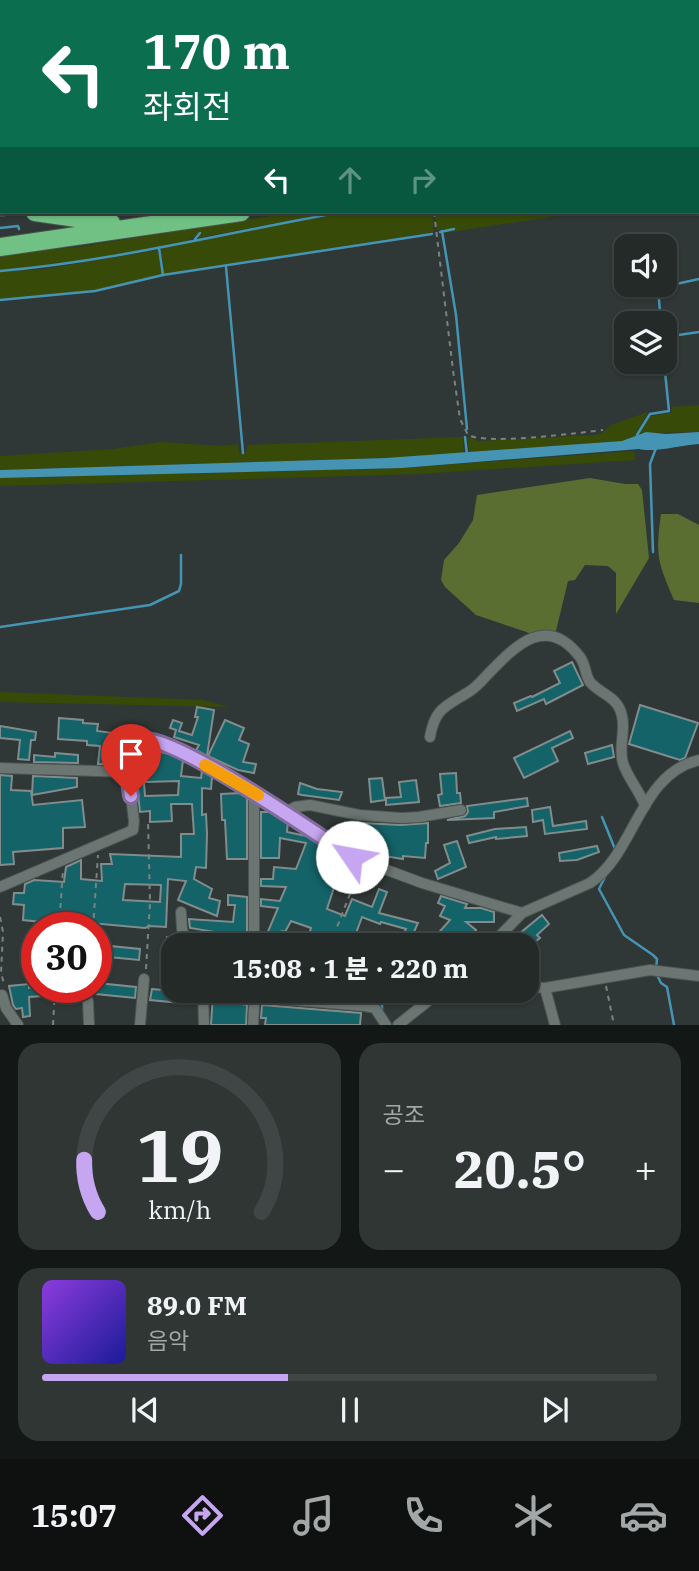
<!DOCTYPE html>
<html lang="ko">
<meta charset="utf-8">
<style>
body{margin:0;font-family:"IBM Plex Serif","Noto Sans KR",serif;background:#2f3634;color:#f1f3f6;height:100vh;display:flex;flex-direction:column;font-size:26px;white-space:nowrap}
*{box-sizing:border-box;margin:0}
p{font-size:23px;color:#a3a7a8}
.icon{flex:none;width:38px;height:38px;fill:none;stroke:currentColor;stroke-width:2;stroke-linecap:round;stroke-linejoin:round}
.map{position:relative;height:1025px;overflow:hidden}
.panel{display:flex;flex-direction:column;gap:18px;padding:18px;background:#131716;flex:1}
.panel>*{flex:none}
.top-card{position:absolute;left:0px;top:0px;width:700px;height:214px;box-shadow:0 2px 5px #0004,0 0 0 2px #404645;background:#0b6e4f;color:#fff;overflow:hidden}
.tools{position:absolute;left:614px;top:234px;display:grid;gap:14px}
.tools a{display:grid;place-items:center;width:63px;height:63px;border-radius:14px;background:#232a28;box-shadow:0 2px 5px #0004,0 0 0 2px #404645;font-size:35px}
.speed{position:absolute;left:21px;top:912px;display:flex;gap:14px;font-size:35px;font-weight:700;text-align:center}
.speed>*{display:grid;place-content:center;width:91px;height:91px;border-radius:50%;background:#232a28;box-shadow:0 2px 5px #0004,0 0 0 2px #404645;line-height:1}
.speed .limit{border:10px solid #d22;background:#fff;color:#111}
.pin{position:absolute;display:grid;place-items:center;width:60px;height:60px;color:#fff;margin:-72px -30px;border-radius:50% 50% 50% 0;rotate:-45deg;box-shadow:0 0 7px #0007}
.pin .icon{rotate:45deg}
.me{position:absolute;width:77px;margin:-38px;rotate:303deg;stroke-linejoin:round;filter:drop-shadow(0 0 5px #0008)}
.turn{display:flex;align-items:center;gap:24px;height:147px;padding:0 28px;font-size:32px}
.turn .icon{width:91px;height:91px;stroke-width:2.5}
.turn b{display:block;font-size:49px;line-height:60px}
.lanes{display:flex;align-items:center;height:66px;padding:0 28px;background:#0003;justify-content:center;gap:35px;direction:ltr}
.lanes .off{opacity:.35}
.big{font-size:52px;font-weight:800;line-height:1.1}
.panel .card{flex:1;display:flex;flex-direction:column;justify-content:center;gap:10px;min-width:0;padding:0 24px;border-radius:21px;background:#2f3634}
.panel .dial{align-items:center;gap:0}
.dial svg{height:182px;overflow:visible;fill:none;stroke:#404645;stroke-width:7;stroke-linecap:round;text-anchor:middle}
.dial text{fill:#f1f3f6;stroke:none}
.song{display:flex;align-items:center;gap:21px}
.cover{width:84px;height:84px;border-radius:10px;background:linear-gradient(135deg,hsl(270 70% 55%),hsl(240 70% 35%))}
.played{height:7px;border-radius:4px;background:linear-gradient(90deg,#c6a6f0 40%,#404645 40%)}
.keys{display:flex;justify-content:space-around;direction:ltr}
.heat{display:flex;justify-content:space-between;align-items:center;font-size:38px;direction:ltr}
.panel .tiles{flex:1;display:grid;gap:18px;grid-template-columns:1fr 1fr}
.card:last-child{grid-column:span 2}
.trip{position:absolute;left:161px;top:933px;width:378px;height:70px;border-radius:21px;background:#232a28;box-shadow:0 2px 5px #0004,0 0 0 2px #404645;font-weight:800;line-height:70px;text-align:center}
.dock{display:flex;height:112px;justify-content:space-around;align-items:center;background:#0e1110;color:#a3a7a8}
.dock .icon{width:49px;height:49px}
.dock .selected{color:#c6a6f0}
.dock b{font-size:32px;color:#f1f3f6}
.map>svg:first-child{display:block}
</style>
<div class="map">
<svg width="699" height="1025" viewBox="0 0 699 1025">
<rect width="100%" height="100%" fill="#2f3836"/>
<g fill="#384a08">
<path d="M226 0H629L626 2Z"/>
<path d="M295 212H336L197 238 200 232 190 240 159 248 45 267 0 271V254L79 247Z"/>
<path d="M347 212H432L434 232 164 274 161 249 164 247 258 227Z"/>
<path d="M435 212H583L445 233 444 229 437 230Z"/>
<path d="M158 250 162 275 159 276 95 290 0 299V272L45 269Z"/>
<path d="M699 405V432L640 433 651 416 672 412V407Z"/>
<path d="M648 412 635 436 622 441 469 453 467 437 479 441 592 435 601 434 611 425Z"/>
<path d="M463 437 464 454 386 458 0 470V456L113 449 160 442 222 446 238 444 239 452 245 454 248 445Z"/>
<path d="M634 451 636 460 418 474 0 486V478L402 468Z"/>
<path d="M0 692 203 700 229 707 0 702Z"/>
</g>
<g fill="#5a6e31">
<path d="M590 478 625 484H638L642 490 649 558 616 614V573L608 566 585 565 575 580 568 581 555 635 532 634 476 615 445 587 441 580 444 560 459 543 473 520 477 495Z"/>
<path d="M661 514H678L699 525V603L674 600C658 563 655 556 661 514Z"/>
</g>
<path fill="#4594b3" d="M646 432 666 434 699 432V444C683 445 652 453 639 449L402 468 0 478V470L386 458 622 441Z"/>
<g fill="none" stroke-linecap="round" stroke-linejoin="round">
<g stroke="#4594b3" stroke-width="2.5">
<path d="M698 156H699"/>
<path d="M0 228 18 226 19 229"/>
<path d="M442 231 456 315 467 429"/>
<path d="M440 232 454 229"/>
<path d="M195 239 200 233"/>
<path d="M159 248 163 275"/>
<path d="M226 267 243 453"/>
<path d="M0 271C116 261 228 232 343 212"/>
<path d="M0 300 95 291 163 275 432 234"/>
<path d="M661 324 658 288 699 279"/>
<path d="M665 337 699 332"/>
<path d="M637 435 650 414 669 411 664 362"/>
<path d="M465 437 467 455"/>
<path d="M653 552 650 464 656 448"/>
<path d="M0 627 150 605 179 591 181 584V555"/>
<path d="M602 817 615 849"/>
<path d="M606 875 599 889 624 935 653 955 657 959 656 969"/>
<path d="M657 975 661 983 667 987 674 1025"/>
<path d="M382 1010V1000L388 990"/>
</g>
</g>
<g fill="#136368" stroke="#818c8d" stroke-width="2" fill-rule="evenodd">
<path d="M572 662 583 685 546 704 544 699 517 711 514 703 531 696 532 697 560 683 554 671Z"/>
<path d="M640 705 698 723 685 758 680 760 629 744Z"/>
<path d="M197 707 214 710 207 756 196 750 199 745 174 737 176 730 170 728 173 720 182 723 179 731 192 735 198 717H195Z"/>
<path d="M59 718 83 720V723L98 724 97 731 128 735 121 764H98L100 746 87 745V741L58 739Z"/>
<path d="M225 720 244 728 239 740 249 744 243 762 256 764 254 773 238 770 208 756Z"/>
<path d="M0 726 36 732 35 740H31L29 760 18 759 20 740 0 738Z"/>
<path d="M570 731 573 738 552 748 558 761 524 778 514 758Z"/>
<path d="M612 745 614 757 588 764 585 753Z"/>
<path d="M143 748 174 755 183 760 181 776 201 778 202 771 212 777 211 789 202 788V815L206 814 207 834 206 868 196 867 194 879 212 889 209 898 220 901 217 916 178 900 186 881 168 879 166 927 149 926 145 928 91 923 90 927 23 920 24 905 13 904 14 893H24L25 884 34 880 64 882 66 867 81 860V879L102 881 101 864H112L110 854 181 857V834H194L192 804H171L172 821 150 822V811L140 812 137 784 144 783 145 796 178 795 179 781 146 782 145 767 136 764 138 755H142ZM125 884 161 885 160 902 123 900Z"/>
<path d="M55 753 78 755V763L34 762V755L55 757Z"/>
<path d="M456 773 457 793H460L461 803 440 806 438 795 442 794 440 774Z"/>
<path d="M0 775 12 776 11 790 31 791 33 805 82 800 85 827 63 828V848L13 852 14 864 0 865Z"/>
<path d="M33 776 77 778V787L32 795Z"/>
<path d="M382 778 385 800 371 802 369 779Z"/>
<path d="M416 780 419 802 386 805V798L401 797 399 782Z"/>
<path d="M300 783 317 789 342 792 339 800 302 795 298 794Z"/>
<path d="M241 793 247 797V859H227L225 820H222L221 794Z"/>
<path d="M527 798 528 806 494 812V818L447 820 465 816 468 812 467 806Z"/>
<path d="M550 807 553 826 586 821 587 829 545 834 543 820 533 822 532 810Z"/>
<path d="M261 812H274L279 815 288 821 287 832 311 837 327 849 325 853 343 860 327 909 345 916 352 899 372 907 379 889 387 892 379 913 418 923 408 945H398L406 929 381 922 380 924 362 917 352 944 345 942V945H306L311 928 291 921 285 932 282 931 279 945H261V933L267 934 278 908 261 906V899L280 901 286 887 261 886V879H273L274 867 296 869 306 843 280 838 279 858H261Z"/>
<path d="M362 823 401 825 428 823V843H426L425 858 403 856V859L359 852Z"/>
<path d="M526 827 527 836 496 839V837L469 843 467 836 495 829Z"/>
<path d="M457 841 466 867 438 879 435 871 450 863 444 845Z"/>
<path d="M597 846 599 852 577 860 560 861 559 853Z"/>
<path d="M228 895 247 897V945H223L227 934 190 928 189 919 233 922 235 905H228Z"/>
<path d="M441 896 467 904 465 908H481L494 912V922H466L476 930 463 945H441L434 938 450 920 440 916 445 906 438 903Z"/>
<path d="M542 915 549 924 537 935 540 938 529 947 540 969 529 974 527 969V945L519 934Z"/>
<path d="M167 937 177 939 179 945H173V968L160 967 161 957H164Z"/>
<path d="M100 945 140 949 139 960 99 956Z"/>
<path d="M97 983 136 987 135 998 96 994Z"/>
<path d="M29 984V988L63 987V993L84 989 85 994 81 1000 59 1003 57 995 29 997 30 1016 23 1017 22 1008 16 1009 13 1005 9 986Z"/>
<path d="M152 989 192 993 191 1004 150 1000Z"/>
<path d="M213 994 223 995V1001L247 1005 246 1025H211Z"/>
<path d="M262 1005 361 1013 360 1025H265L266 1018H261Z"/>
</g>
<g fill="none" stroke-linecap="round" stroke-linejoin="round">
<g stroke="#4b5451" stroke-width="8">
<g id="lane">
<path d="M414 0 423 2"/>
<path d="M153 2V0"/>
<path d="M602 2 605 0"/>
<path d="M0 45H2"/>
</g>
</g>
<g stroke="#4b5451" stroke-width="12">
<g id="street">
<path d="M430 737C435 707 447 706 470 691 477 687 483 679 489 673 517 644 547 614 580 657 586 665 585 675 590 682 601 695 618 696 622 716 626 731 618 747 623 763 628 779 640 791 645 806"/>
<path d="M0 768 128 772"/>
<path d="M286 812 295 807 310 805 359 815 402 818 419 817 461 810"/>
<path d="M0 887 133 830 134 821 128 772 129 761 133 747 138 741 148 740 177 748 283 809 352 857 422 883 522 913"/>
<path d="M181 912 182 929 187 945"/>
<path d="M254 945V793"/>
<path d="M491 945 522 913 590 883C636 852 639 774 699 760"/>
<path d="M527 986 545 988 650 970 699 976"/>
<path d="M545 988 555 1025"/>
<path d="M203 990 204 1025"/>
<path d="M2 995 6 1008 18 1025"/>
<path d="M255 997 365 1006 375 1008 386 1025"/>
<path d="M88 1001 89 1025"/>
<path d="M140 1025 144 979"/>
<path d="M253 1025 255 990"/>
<path d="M398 1025 442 990"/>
</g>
</g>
<g stroke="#4b5451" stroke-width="20">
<g id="highway">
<path d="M698 138H699"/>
<path d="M0 206 2 207"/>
<path d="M35 212 111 223"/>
<path d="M0 247 241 212"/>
</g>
</g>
<g stroke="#7b8381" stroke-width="2" stroke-dasharray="5 5" stroke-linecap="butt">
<path d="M434 212 453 370 460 419 468 435C487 445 578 433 603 430"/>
<path d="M0 917 3 932 1 973 4 984"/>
<path d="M59 928 63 869"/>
<path d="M93 928 98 855"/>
<path d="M330 945 359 871"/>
<path d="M146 969 150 903 148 820"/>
<path d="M606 986 614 1025"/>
<path d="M53 1025 55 987"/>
</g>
<use href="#lane" stroke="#6b7572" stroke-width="5"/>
<use href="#street" stroke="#6b7572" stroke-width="10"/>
<use href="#highway" stroke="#71c184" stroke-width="18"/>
</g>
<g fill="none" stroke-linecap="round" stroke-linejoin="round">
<g stroke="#816c9c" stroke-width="18">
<path id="route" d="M131 796C129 783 124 748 139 741 166 728 322 838 352 857"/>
</g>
<use href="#route" stroke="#c6a6f0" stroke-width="12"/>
<path stroke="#f59e0b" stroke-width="12" d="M205 765 258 795"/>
</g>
</svg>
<div class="tools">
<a><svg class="icon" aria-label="sound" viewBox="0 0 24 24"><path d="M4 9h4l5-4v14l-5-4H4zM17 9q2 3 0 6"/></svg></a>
<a><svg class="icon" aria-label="layers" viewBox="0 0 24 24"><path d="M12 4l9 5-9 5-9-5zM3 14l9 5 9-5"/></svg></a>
</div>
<div class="speed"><div class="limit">30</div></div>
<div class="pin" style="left:131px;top:796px;background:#d93025"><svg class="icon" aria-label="arrive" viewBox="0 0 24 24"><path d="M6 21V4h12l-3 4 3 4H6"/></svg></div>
<svg class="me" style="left:352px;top:857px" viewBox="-20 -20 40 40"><circle r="19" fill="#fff"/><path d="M0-13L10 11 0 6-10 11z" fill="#c6a6f0"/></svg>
<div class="trip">15:08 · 1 분 · 220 m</div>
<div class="top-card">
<div class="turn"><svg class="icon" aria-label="left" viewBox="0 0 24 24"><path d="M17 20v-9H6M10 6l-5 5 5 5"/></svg><div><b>170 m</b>좌회전</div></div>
<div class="lanes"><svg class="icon" aria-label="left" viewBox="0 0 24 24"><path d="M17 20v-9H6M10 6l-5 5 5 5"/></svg><svg class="icon off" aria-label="ahead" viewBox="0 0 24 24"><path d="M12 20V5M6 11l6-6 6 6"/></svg><svg class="icon off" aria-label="right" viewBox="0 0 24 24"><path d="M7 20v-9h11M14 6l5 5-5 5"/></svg></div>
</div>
</div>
<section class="panel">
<div class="tiles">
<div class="card dial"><svg viewBox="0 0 100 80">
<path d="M14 69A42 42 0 1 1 86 69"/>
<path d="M14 69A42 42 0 0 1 8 46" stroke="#c6a6f0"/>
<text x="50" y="56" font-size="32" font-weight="700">19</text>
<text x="50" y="72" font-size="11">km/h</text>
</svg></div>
<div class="card"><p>공조</p>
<div class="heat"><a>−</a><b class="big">20.5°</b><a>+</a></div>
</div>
<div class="card">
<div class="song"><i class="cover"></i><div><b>89.0 FM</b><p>음악</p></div></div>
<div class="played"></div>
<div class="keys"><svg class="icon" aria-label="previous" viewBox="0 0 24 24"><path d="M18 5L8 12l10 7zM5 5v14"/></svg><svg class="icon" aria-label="pause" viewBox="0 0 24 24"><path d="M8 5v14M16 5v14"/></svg><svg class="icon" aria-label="next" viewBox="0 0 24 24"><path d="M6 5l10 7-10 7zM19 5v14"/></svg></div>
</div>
</div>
</section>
<nav class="dock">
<b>15:07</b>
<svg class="icon selected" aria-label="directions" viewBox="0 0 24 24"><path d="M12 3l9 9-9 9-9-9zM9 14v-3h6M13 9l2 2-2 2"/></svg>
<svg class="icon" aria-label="music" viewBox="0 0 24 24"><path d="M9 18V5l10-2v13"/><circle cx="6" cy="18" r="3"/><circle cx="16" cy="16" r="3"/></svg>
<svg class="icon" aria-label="phone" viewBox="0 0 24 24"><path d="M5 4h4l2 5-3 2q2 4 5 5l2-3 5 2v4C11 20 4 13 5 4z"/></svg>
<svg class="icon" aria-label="climate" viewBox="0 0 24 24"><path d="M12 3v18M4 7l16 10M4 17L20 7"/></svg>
<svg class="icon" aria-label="car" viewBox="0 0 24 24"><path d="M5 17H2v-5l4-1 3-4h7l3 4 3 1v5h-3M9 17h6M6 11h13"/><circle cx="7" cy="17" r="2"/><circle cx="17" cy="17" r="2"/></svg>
</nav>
